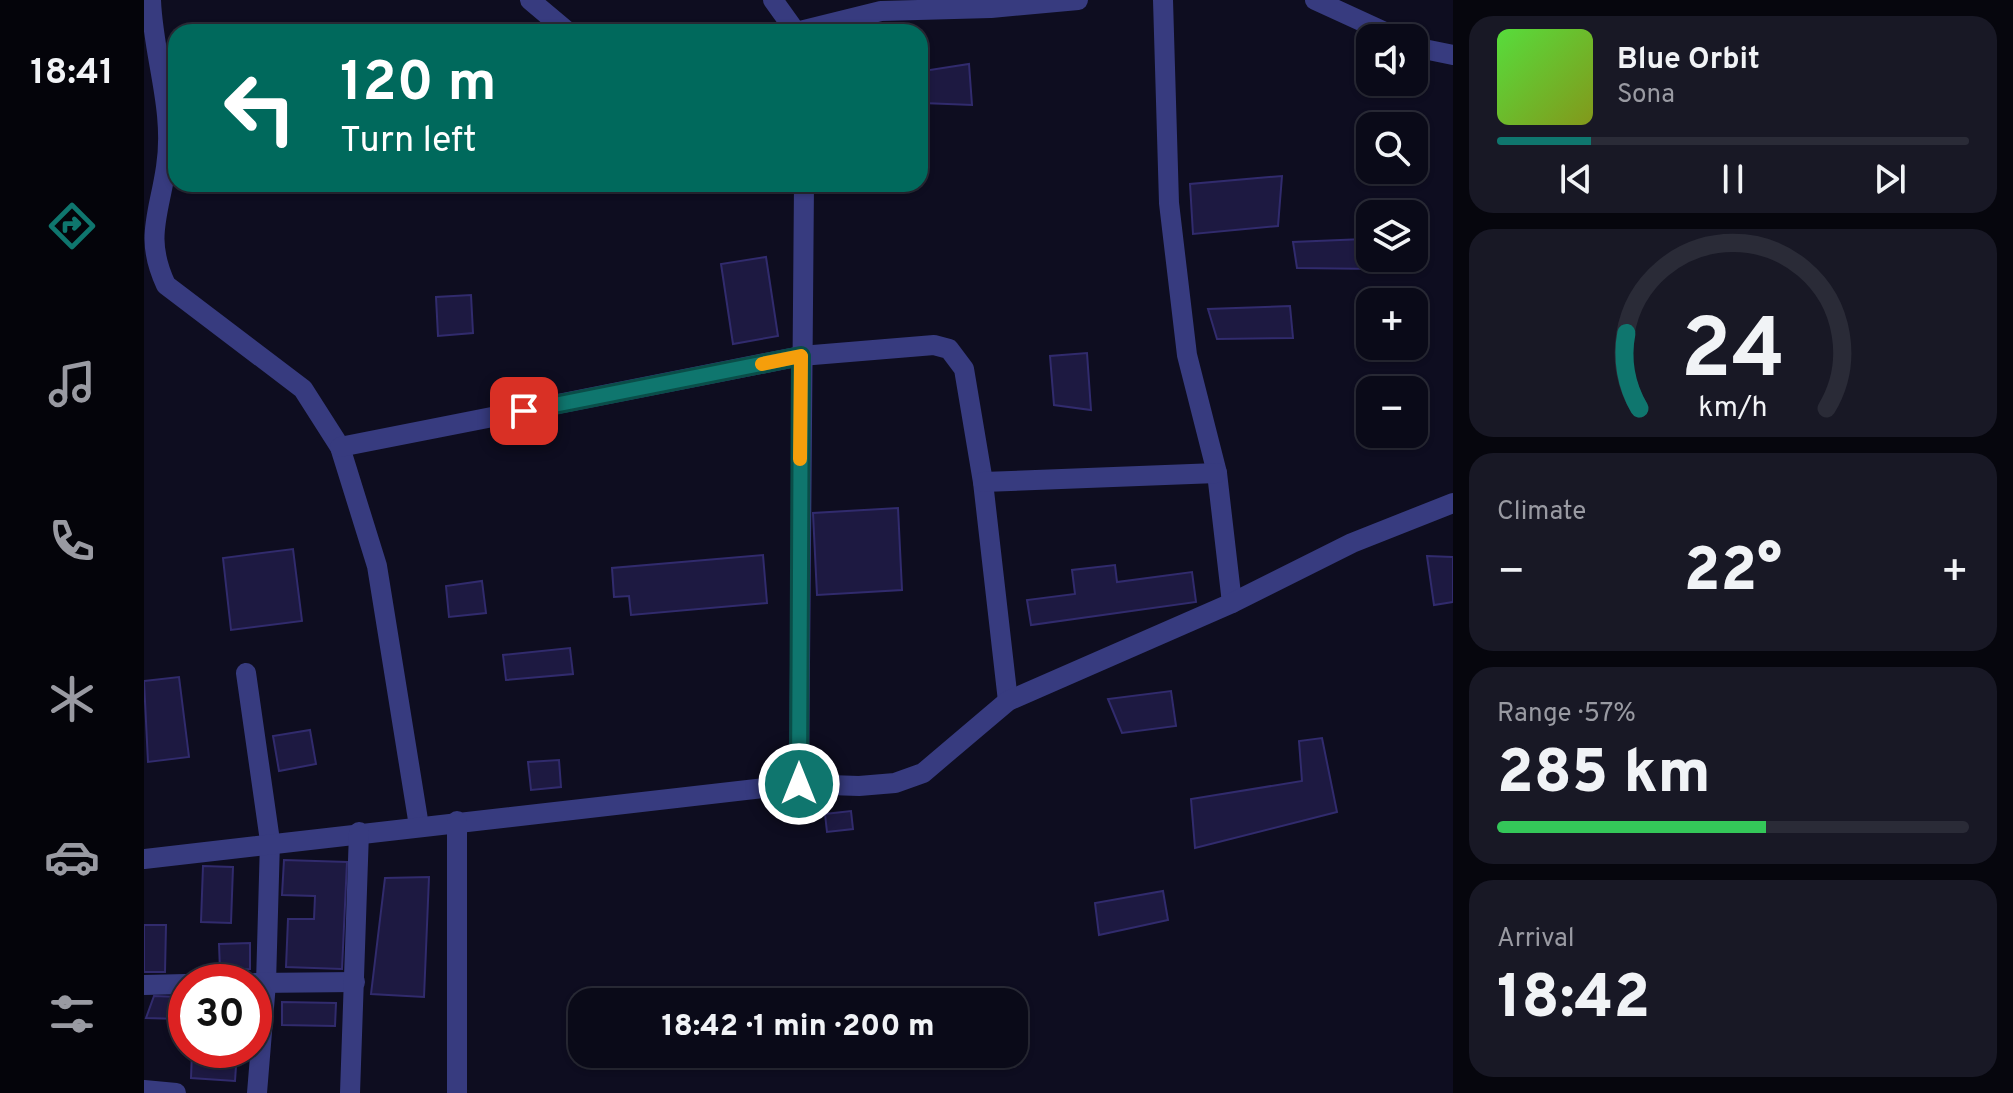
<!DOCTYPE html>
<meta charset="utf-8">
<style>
body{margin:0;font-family:Overpass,sans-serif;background:#181825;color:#f1f3f6;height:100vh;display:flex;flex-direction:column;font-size:30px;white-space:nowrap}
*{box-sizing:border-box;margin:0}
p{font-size:26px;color:#999aa2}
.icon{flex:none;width:44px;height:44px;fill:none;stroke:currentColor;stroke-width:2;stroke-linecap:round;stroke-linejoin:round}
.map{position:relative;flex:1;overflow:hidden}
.side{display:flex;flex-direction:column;gap:16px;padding:16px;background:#06060d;width:560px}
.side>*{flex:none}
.guide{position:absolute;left:24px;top:24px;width:760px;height:168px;border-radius:24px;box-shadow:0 2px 6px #0004,0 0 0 2px #2a2b37;background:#00695c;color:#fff;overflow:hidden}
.buttons{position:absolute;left:1212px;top:24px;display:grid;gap:16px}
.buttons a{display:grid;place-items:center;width:72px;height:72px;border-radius:16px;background:#0a0a18;box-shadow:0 2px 6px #0004,0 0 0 2px #2a2b37;font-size:40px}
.speed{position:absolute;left:24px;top:964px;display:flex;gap:16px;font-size:40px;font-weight:700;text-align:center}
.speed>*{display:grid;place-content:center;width:104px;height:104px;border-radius:50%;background:#0a0a18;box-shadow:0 2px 6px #0004,0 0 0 2px #2a2b37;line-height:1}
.speed .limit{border:12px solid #d22;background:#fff;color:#111}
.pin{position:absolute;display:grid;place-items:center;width:68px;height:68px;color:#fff;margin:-34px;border-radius:16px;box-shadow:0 4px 12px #0006}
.me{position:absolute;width:88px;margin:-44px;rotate:0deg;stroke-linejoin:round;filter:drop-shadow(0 0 6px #0008)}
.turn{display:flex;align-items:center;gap:28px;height:168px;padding:0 40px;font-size:36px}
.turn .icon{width:104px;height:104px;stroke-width:2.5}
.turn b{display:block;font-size:56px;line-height:68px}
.big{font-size:60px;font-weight:800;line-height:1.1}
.side .widget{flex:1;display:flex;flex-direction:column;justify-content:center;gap:12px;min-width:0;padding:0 28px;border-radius:24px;background:#181825}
.side .dial{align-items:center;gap:0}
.dial svg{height:208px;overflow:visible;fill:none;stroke:#2a2b37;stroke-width:7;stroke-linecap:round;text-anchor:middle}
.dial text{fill:#f1f3f6;stroke:none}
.song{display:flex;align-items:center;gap:24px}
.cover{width:96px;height:96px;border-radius:12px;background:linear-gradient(135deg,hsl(110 70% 55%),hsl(70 70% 35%))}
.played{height:8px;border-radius:4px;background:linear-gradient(90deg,#0f766e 20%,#2a2b37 20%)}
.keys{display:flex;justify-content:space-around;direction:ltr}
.heat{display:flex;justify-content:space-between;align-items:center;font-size:44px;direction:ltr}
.charge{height:12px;border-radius:6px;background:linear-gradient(90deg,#34c759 57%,#2a2b37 0)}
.trip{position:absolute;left:424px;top:988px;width:460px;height:80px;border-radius:24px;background:#0a0a18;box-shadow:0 2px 6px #0004,0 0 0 2px #2a2b37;font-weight:800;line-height:80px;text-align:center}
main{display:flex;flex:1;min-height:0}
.tabs{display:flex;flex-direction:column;width:144px;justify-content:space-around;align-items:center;background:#04040a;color:#999aa2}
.tabs .icon{width:56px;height:56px}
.tabs .selected{color:#0f766e}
.tabs b{font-size:36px;color:#f1f3f6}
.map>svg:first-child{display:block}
</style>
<main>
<nav class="tabs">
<b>18:41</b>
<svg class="icon selected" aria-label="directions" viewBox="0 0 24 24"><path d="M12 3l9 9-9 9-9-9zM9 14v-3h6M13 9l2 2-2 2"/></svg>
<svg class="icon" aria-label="music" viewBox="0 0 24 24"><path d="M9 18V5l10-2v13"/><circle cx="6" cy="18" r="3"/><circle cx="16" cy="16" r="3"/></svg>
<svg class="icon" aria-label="phone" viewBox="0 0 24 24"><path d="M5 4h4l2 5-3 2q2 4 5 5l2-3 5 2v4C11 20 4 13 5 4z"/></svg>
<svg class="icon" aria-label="climate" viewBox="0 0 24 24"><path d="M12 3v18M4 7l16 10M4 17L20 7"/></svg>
<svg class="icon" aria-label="car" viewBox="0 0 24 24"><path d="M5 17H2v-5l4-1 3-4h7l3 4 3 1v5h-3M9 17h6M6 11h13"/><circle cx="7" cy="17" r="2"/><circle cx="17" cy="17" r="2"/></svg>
<svg class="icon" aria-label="filters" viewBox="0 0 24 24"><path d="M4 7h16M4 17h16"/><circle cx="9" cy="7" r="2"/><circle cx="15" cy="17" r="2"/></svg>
</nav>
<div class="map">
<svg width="1309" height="1093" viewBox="0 0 1309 1093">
<rect width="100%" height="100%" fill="#0e0d20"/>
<g fill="#1d1941" stroke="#312b6d" stroke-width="2">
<path d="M825 64 828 105 779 103V71Z"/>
<path d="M1138 176 1134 226 1049 234 1046 184Z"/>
<path d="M1220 239 1232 269 1153 268 1149 242Z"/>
<path d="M622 257 634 336 589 344 577 264Z"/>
<path d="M327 295 329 333 294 336 292 297Z"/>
<path d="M1146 306 1149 338 1073 339 1064 309Z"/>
<path d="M943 353 947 410 910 405 906 356Z"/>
<path d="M754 508 758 590 673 595 669 513Z"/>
<path d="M149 549 158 621 87 630 79 558Z"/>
<path d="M619 555 623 603 487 615 485 596 470 597 468 568Z"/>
<path d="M1283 556 1309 557V602L1290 605Z"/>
<path d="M971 565 973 582 1048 572 1052 602 887 625 883 600 931 594 928 570Z"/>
<path d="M338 581 342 613 305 617 302 586Z"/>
<path d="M426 648 429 674 362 680 359 655Z"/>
<path d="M35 677 45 757 4 762 0 681Z"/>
<path d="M1027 691 1032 726 978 733 964 699Z"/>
<path d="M166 730 172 764 135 771 129 736Z"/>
<path d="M1178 738 1193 812 1051 848 1047 799 1158 781 1155 741Z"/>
<path d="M415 760 417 787 387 790 384 762Z"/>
<path d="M707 811 709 829 683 832 681 814Z"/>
<path d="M140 860 203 862 198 969 142 967 144 919H170L171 896 138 895Z"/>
<path d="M59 866 89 867 87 923 57 922Z"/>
<path d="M285 877 280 997 227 994 241 878Z"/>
<path d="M1019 891 1024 920 955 935 951 903Z"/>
<path d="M0 925H22L21 972H0Z"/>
<path d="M106 943V969L76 970 75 944Z"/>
<path d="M10 996 37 997 36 1019 2 1018Z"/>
<path d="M138 1002 192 1003 191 1026 138 1025Z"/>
<path d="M48 1050 93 1051 91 1081 47 1078Z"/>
</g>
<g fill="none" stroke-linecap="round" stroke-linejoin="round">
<g stroke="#373b7f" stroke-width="20">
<path d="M7 0C9 56 31 110 22 167 15 215 0 238 22 285L159 389 196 447 233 566 275 826"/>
<path d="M386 0 424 32"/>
<path d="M629 0 652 32 737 11 847 8 934 0"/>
<path d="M1019 0 1025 203 1043 355 1073 473 1088 603"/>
<path d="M1171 0 1254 38"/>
<path d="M1270 47 1309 55"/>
<path d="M196 447 657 356 790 345 805 349 820 369 839 482 864 701"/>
<path d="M839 482 1073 473"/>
<path d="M102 673 126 841 122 983 113 1093"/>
<path d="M655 784 660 184"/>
<path d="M0 859 655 784 715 786 751 783 779 773 864 701 1088 603 1208 543 1309 503"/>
<path d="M111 983 211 982"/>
<path d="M0 985 42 984"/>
<path d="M0 1090 32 1093"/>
<path d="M206 1093 215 832"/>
<path d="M313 1093V821"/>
</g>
</g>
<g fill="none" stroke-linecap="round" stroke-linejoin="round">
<g stroke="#0a4d48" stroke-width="20">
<path id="route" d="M380 411 657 356 655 784"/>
</g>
<use href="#route" stroke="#0f766e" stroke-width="14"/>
<path stroke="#f59e0b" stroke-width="14" d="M618 364 657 356 656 459"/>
</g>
</svg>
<div class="buttons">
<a><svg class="icon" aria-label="sound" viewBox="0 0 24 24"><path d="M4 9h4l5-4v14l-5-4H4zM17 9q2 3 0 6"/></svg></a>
<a><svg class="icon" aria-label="search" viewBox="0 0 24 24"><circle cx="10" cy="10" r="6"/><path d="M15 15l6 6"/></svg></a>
<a><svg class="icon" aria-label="layers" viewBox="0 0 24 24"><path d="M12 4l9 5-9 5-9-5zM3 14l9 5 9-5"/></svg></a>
<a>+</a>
<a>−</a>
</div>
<div class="speed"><div class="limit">30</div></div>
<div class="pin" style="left:380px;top:411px;background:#d93025"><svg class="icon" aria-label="arrive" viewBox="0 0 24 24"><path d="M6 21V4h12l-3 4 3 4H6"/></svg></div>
<svg class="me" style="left:655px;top:784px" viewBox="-20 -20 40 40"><circle r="17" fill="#0f766e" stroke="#fff" stroke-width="3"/><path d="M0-11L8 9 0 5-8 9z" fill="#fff"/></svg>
<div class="trip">18:42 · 1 min · 200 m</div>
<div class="guide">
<div class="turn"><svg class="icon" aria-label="left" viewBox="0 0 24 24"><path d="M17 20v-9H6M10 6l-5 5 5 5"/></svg><div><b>120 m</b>Turn left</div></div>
</div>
</div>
<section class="side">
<div class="widget">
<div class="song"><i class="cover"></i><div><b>Blue Orbit</b><p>Sona</p></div></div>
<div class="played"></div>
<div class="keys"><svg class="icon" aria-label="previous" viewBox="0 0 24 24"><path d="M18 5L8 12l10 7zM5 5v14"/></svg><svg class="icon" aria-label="pause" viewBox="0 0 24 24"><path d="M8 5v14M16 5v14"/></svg><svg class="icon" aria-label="next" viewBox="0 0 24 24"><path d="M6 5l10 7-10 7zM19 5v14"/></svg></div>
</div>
<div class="widget dial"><svg viewBox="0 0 100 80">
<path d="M14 69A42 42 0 1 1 86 69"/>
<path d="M14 69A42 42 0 0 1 9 40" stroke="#0f766e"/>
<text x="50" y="56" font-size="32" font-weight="700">24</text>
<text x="50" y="72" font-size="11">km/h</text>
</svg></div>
<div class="widget"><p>Climate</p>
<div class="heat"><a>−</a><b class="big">22°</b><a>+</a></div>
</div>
<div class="widget"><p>Range · 57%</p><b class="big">285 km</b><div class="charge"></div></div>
<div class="widget"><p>Arrival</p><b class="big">18:42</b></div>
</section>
</main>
